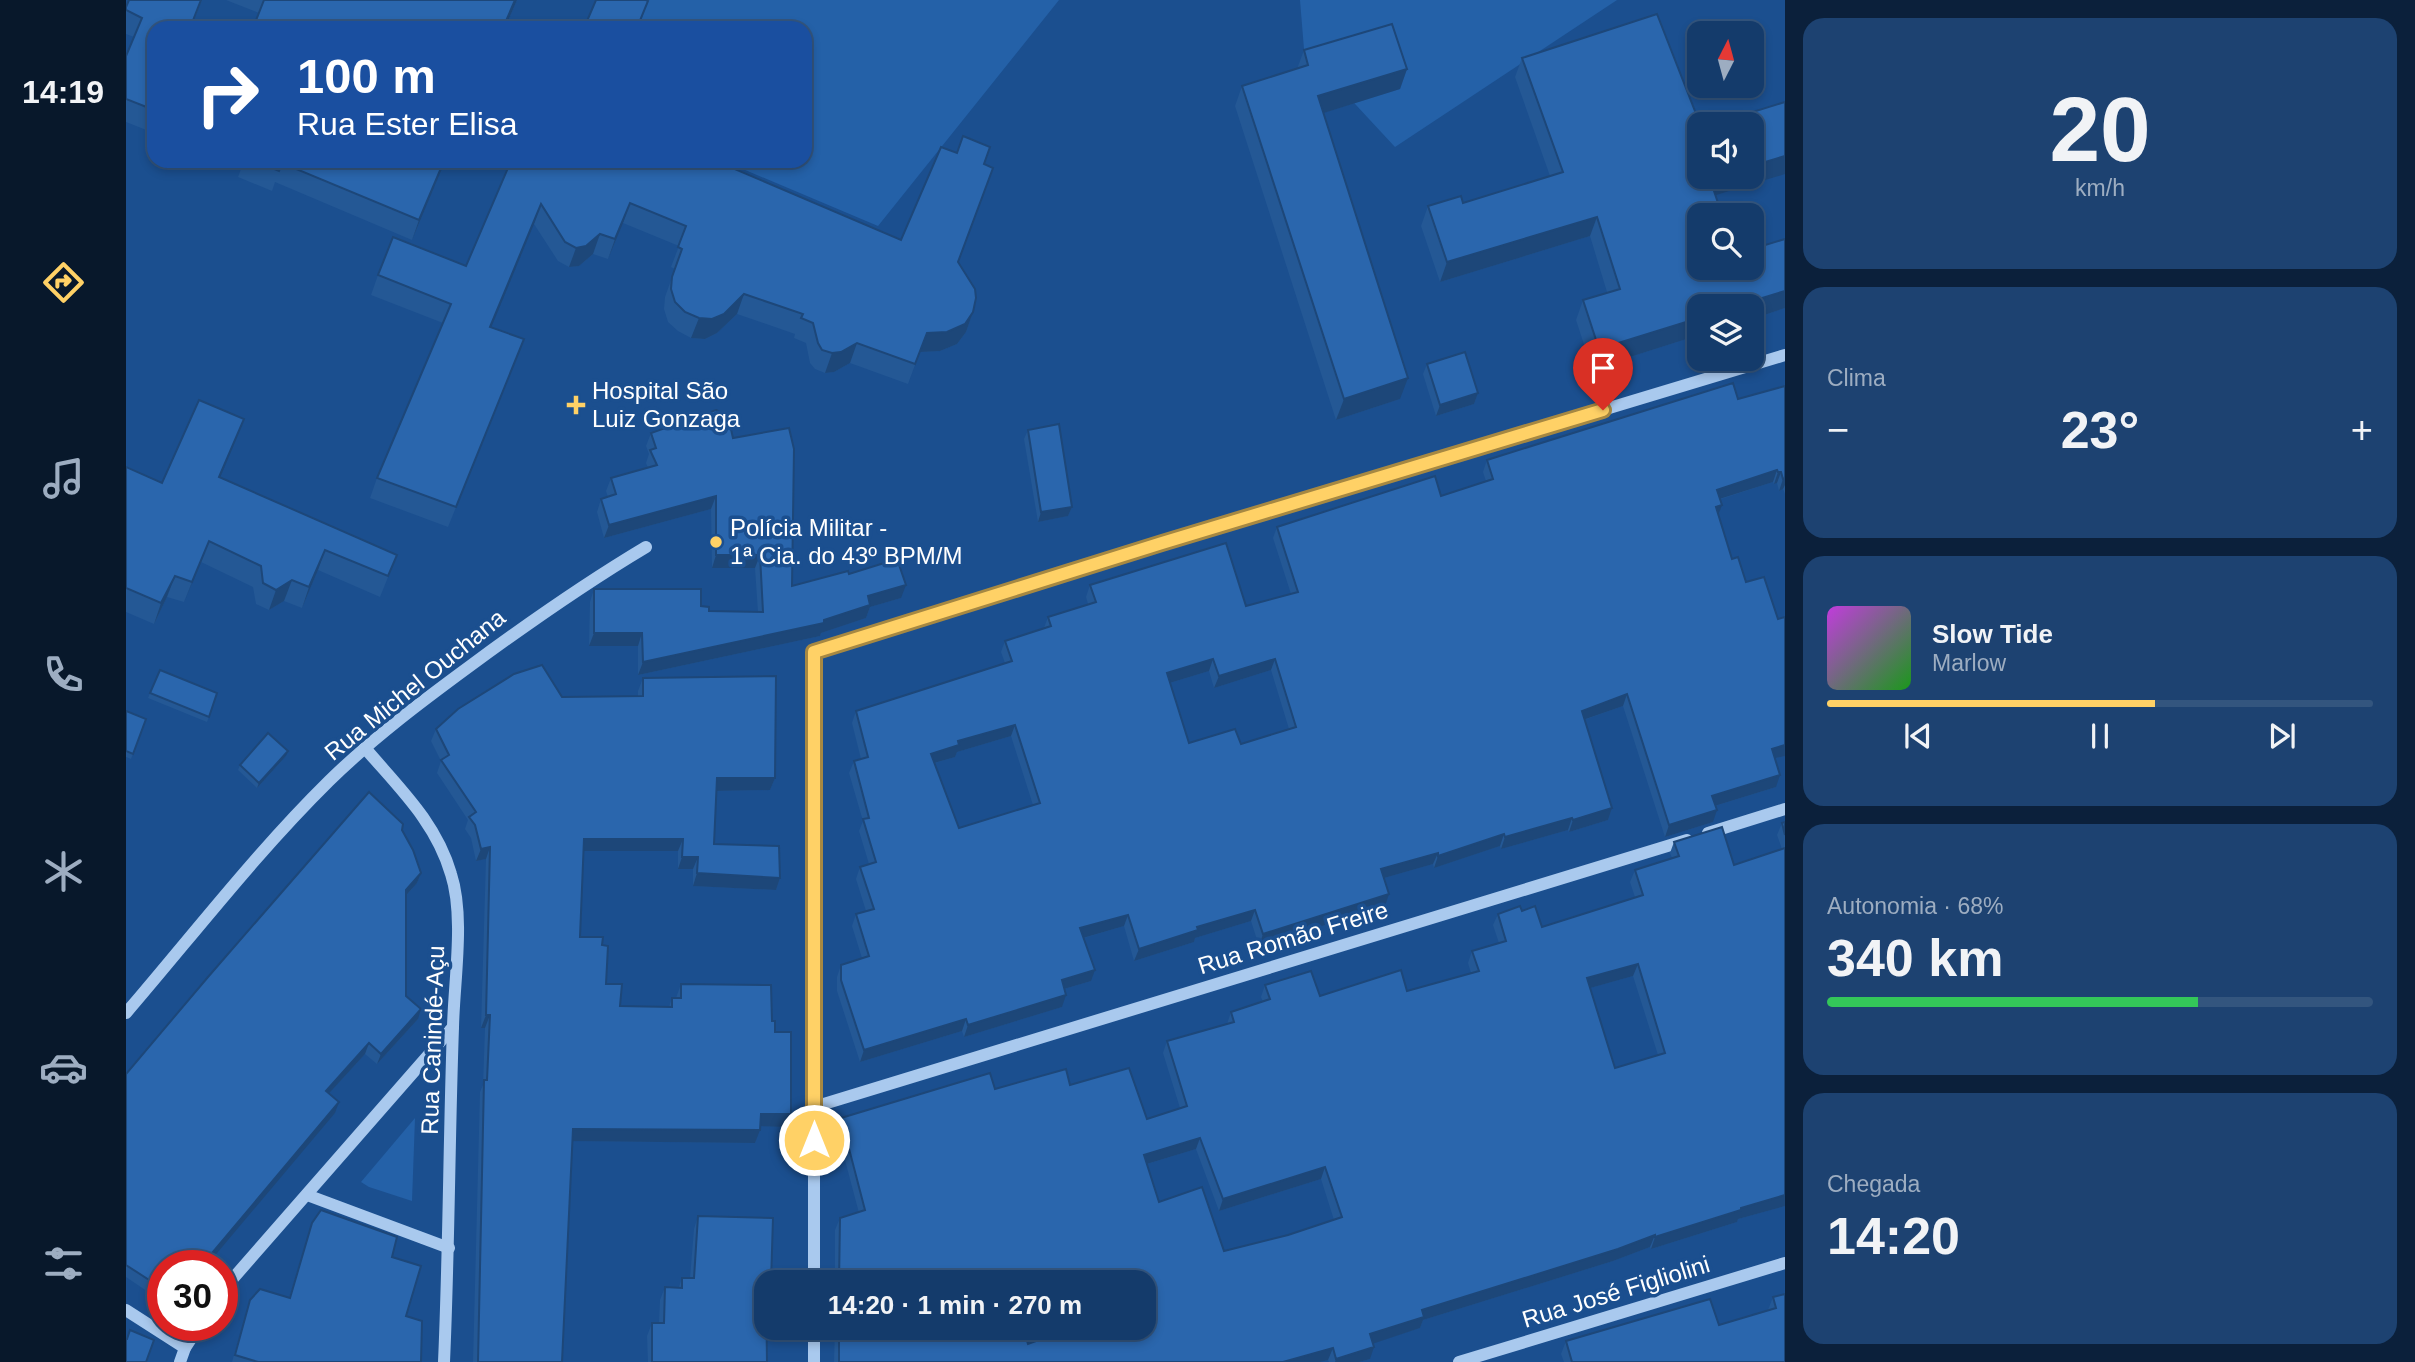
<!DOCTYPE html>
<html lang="pt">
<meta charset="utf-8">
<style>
body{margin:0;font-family:Helvetica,sans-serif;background:#1d4271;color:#f1f3f6;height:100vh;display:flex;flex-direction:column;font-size:26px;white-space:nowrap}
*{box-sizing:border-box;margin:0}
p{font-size:23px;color:#9dadc1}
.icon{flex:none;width:38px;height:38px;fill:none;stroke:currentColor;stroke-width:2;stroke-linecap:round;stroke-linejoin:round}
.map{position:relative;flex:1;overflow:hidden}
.side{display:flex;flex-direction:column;gap:18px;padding:18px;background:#0b203b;width:630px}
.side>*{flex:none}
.banner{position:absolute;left:21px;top:21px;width:665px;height:147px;border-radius:21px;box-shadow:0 4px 10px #0003,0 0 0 2px #33557e;background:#1a4fa0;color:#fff;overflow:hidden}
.needle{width:46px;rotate:6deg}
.buttons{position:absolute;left:1561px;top:21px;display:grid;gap:14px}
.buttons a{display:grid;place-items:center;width:77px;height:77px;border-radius:14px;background:#143b6b;box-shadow:0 4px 10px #0003,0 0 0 2px #33557e;font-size:35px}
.speed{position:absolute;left:21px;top:1250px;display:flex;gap:14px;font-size:35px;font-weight:700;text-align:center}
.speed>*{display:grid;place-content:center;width:91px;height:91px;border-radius:50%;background:#143b6b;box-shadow:0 4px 10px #0003,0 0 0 2px #33557e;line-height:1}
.speed .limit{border:10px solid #d22;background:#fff;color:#111}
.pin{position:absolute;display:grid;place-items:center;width:60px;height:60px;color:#fff;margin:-72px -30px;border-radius:50% 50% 50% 0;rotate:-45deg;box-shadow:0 0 7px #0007}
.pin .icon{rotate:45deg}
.me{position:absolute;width:77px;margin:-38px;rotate:0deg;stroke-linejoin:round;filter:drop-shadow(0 0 5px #0008)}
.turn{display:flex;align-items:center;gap:24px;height:147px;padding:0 35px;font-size:32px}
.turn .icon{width:91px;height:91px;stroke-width:2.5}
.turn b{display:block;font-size:49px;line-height:60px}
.big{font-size:52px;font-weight:600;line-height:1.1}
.side .widget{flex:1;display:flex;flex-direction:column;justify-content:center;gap:10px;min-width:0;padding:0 24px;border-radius:21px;background:#1d4271}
.side .dial{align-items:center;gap:0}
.dial b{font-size:91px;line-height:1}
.song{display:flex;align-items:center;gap:21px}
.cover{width:84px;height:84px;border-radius:10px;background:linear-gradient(135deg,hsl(290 70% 55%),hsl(120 70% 35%))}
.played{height:7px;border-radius:4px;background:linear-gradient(90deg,#ffd166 60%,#33557e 60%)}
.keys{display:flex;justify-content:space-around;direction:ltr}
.heat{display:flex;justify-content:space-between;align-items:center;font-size:38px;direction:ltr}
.charge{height:10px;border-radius:5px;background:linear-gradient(90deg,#34c759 68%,#33557e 0)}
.trip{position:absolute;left:628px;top:1270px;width:402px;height:70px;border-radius:21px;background:#143b6b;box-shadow:0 4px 10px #0003,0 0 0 2px #33557e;font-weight:600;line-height:70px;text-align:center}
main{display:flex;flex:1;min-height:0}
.tab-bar{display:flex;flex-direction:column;width:126px;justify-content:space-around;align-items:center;background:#08182b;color:#9dadc1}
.tab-bar .icon{width:49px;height:49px}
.tab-bar .active{color:#ffd166}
.tab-bar b{font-size:32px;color:#f1f3f6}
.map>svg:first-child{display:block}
</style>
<main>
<nav class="tab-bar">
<b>14:19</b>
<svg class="icon active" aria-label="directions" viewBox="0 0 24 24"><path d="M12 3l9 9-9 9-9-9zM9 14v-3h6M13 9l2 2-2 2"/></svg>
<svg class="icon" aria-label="music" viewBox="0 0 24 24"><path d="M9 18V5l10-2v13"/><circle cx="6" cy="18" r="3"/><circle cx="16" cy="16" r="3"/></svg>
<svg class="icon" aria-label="phone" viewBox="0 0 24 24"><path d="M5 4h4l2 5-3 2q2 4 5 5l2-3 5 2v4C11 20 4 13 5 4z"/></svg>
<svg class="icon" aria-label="climate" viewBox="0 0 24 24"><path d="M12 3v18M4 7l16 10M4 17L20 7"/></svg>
<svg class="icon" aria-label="car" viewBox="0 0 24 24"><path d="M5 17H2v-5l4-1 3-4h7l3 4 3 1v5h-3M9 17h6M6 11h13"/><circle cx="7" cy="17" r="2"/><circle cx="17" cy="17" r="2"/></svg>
<svg class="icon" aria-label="filters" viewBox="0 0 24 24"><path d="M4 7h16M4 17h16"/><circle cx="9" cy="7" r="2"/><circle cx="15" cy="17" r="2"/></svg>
</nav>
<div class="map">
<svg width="1659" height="1362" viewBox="0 0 1659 1362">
<rect width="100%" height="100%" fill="#1b4f8f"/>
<g fill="#2461a8">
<path d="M516 0H933L752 226 598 161H679V28H506Z"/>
<path d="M1174 0H1491L1269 147 1178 49Z"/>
<path d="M289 1118 286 1201 243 1187 235 1182Z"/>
</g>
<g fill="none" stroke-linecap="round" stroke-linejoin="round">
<g stroke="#a9c9ee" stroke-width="12">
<path d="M239 748C273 788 310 822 325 874 339 917 328 981 327 1027 323 1139 323 1250 318 1362"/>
<path d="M1582 833 1659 809"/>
<path d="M0 1013C67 935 130 853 203 781 247 738 295 702 344 666 401 624 458 584 520 547"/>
<path d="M688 1107 1561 840"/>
<path d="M181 1195 323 1248"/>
<path d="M688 1283V652L1036 543 1659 355"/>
<path d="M96 1291 327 1027"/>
<path d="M0 1310 59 1348"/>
<path d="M688 1328V1362"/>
<path d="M54 1362 59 1348 74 1325"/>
<path d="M1333 1362 1659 1263"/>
</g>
</g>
<g fill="#245895" fill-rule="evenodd">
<path d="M76 0 65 28H28V133L0 122V56L8 37 0 34V7Z"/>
<path d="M100 0H391L379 28H127L133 13Z"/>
<path d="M1178 50 1281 69 1274 89 1197 113 1274 399 1210 420 1109 106 1116 86 1171 69Z"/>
<path d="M1396 58 1589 195 1573 268 1659 308 1626 319V306H1573V335L1466 369 1450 320 1457 300 1481 292 1464 236 1314 282 1295 226 1302 206 1337 203 1424 176 1389 77Z"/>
<path d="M97 161H319L286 240 149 182 146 191 112 177 115 169Z"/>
<path d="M385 161 775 240 858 164 832 262 847 312 840 332 831 344 814 351 794 352 782 384 724 363 708 372 699 373 689 369 684 363 680 343 668 338 669 334 611 314 591 333 579 339 565 338 552 331 542 322 538 309 539 297 549 269 545 267 553 246 497 223 482 259 467 254 453 266 443 267 432 261 408 224 365 327 390 359 322 527 244 498 251 478 317 323 245 295 252 275 340 266Z"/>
<path d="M1301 364 1352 393 1348 404 1310 416 1297 374Z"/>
<path d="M1659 386V494L1657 489 1653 491 1651 483 1648 484 1647 482 1595 499 1593 515 1606 559 1620 582 1652 619 1659 617V756L1649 758 1650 787 1589 806 1587 822 1539 837 1497 706 1458 720 1486 808 1482 820 1443 832 1442 830 1375 849 1374 846 1308 868 1307 864 1258 878 1259 906 1133 946 1125 921 1069 938 1068 942 1008 961 998 926 958 938 965 981 938 989 936 1007 838 1037 836 1031 734 1062 711 991V977L715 965 736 958 726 926 730 914 740 911 730 879 734 867 743 864 733 831 737 821 723 773 728 761 735 759 726 723 730 711 879 663 875 652 879 641 918 628 922 617 962 604 960 597 964 585 1120 606 1165 594 1147 538 1151 527 1315 496 1360 481 1357 472 1361 460 1612 399ZM1145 670 1163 729 1115 744 1063 743 1044 683 1083 671 1088 688ZM885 736 907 805 833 828 809 763 829 757 831 752Z"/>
<path d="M902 430 946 507 942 516 912 522 898 439Z"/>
<path d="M525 433 607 438 666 586 723 574 775 598 744 607 740 618 695 633 694 636 512 675V646H463L464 602 468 589 575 606 583 611 632 612 629 568H586L585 509 478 538 471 512 475 499 482 497 480 491 485 478 522 468 520 463 523 454 520 446Z"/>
<path d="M110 439 94 477 271 555 254 597 192 570 176 608 158 601 143 610 130 604 127 587 75 562 58 602 41 597 28 624 0 612V467L36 483Z"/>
<path d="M34 670 91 693 81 722 22 698Z"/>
<path d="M517 678 649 778 644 790 591 791 588 844 654 878 650 890 567 886V869H552V851H457L454 937 476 945 480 984 494 1006 543 1007 546 998H550L555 984 646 1021 649 1032 665 1114 660 1127 634 1126 629 1143 446 1141 436 1362H347L354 1092 357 1085 359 1028H355L360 859 350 861 345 838 339 829 342 820 311 773 315 761 305 741 310 729 512 696V691Z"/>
<path d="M0 711 20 719 5 759 0 757Z"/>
<path d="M160 756 131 788 112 770 114 765Z"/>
<path d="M1659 822V1206L1612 1219 1611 1222 1525 1249 1524 1247 1487 1261 1297 1320 1294 1328 1247 1343 1244 1359 1233 1362H1203L1202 1360 1194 1362H708L709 1328H897L902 1344 941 1330 940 1328H1018V1283H709V1230L714 1218 733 1213 711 1130 715 1118 869 1089 944 1085 1021 1119 1054 1108 1037 1053 1041 1041 1101 1024 1105 1012 1137 1002 1135 997 1139 985 1194 996 1281 991 1345 973 1342 963 1346 951 1373 943 1367 925 1372 914 1396 911 1416 927 1509 897 1504 882 1509 870 1546 858 1544 853 1548 842 1608 865 1656 849 1651 835 1656 823ZM1507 976 1532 1055 1489 1068 1464 988ZM1070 1149 1093 1211 1195 1179 1208 1220 1162 1235 1098 1251 1033 1202 1021 1164Z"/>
<path d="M276 830 295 873 291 883 280 896V996L292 1019 251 1064 239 1054 203 1093 209 1113 37 1265V1302L0 1277V1074Z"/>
<path d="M572 1216 642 1328 640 1333 641 1362H522L521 1336 526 1323H533L534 1300 539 1287H553L556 1278H564L568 1229Z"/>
<path d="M186 1223 266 1257 280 1316 295 1362H106L124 1300 163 1298Z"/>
<path d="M1659 1294V1362H1438L1435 1354 1440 1341 1593 1325 1642 1310 1647 1297Z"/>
</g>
<g fill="#1d4779">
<path d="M389 0H391L379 28H377Z"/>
<path d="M1281 69 1274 89 1185 117 1192 96Z"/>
<path d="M1659 156V174L1577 199 1584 179 1592 177H1626V166Z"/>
<path d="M318 161H319L286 240 293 220Z"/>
<path d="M504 203 497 223 482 259 489 239Z"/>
<path d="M415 204 408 224 357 347 364 327Z"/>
<path d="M1471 217 1464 236 1314 282 1321 262Z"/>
<path d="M474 234 467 254 453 266 443 267 450 248Z"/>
<path d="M1659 291V308L1626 319V306H1610Z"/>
<path d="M618 294 611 314 591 333 579 339 565 338 573 318Z"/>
<path d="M847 312 840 332 831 344 814 351 794 352 782 384 801 333Z"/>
<path d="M1573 318V335L1466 369 1473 349Z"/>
<path d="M731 343 724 363 708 372 699 373 706 353Z"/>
<path d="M1282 378 1274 399 1210 420 1218 399Z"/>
<path d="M1352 393 1348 404 1310 416 1314 405Z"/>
<path d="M118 419 110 439 86 497 93 477Z"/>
<path d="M1651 470 1647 482 1587 501 1591 490Z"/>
<path d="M1652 472H1655L1651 483 1648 484Z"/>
<path d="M1659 478V485L1657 489 1653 491 1657 479Z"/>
<path d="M590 496 585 509 478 538 483 525Z"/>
<path d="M1596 505 1592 516 1590 507Z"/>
<path d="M946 507 942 516 912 522 915 512Z"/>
<path d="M83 541 75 562 58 602 66 582Z"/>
<path d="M199 550 192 570 176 608 183 587Z"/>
<path d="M590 555H634L629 568H586Z"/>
<path d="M49 576 41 597 28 624 35 603Z"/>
<path d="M166 580 158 601 143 610 150 590Z"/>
<path d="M780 585 775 598 744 607 740 618 695 633 694 636 512 675 517 662 698 620 742 596Z"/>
<path d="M468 633H516L512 646H463Z"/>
<path d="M1087 659 1083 671 1037 685 1041 673Z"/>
<path d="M1149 659 1145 670 1088 688 1093 676Z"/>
<path d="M1501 694 1497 706 1451 722 1456 711Z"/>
<path d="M889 725 885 736 831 752 829 757 801 765 805 754 832 741Z"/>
<path d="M1659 745V756L1641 760 1646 749Z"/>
<path d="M162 751 160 756 131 788 133 783Z"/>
<path d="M1654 775 1650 787 1582 808 1586 796Z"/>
<path d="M591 778H649L644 790 587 791Z"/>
<path d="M1486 808 1482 820 1443 832 1447 820Z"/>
<path d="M1591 810 1587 822 1539 837 1543 825Z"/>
<path d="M1446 818 1442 830 1375 849 1379 837Z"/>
<path d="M1378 834 1374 846 1308 868 1312 856Z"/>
<path d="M458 839H557L552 851H453Z"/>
<path d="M364 847 360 859 350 861 355 849Z"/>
<path d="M1312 853 1307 864 1251 880 1255 869Z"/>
<path d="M556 857H572L567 869H552Z"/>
<path d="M295 873 291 883 276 900 280 890Z"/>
<path d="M571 873 654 878 650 890 567 886Z"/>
<path d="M1263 894 1259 906 1133 946 1137 934Z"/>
<path d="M1129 910 1125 921 1069 938 1068 942 1008 961 1013 949 1071 927Z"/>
<path d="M1002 915 998 926 950 940 954 928Z"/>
<path d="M1512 964 1507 976 1457 990 1461 978Z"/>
<path d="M969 970 965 981 931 991 936 980Z"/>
<path d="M940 995 936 1007 838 1037 842 1025Z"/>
<path d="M295 1009 292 1019 251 1064 255 1054Z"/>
<path d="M360 1015H364L359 1028H355Z"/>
<path d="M840 1019 836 1031 734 1062 738 1050Z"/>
<path d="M243 1043 239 1054 196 1101 200 1091Z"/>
<path d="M213 1102 209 1113 81 1265H76Z"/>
<path d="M635 1114H665L660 1127 630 1126Z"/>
<path d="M447 1129 634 1130 629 1143 442 1141Z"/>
<path d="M1074 1138 1070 1149 1014 1166 1018 1155Z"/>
<path d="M1199 1167 1195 1179 1093 1211 1097 1199Z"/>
<path d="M1659 1195V1206L1612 1219 1611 1222 1525 1249 1529 1237 1615 1208Z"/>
<path d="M1529 1235 1524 1247 1487 1261 1297 1320 1294 1328 1240 1346 1244 1334 1296 1310Z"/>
<path d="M1248 1347 1244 1359 1233 1362H1209L1210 1359Z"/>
<path d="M1207 1348 1202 1360 1194 1362H1157Z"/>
</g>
<g fill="#2a66ad" stroke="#1d4779" stroke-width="2" fill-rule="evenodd">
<path d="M3 0H75L64 28H28V110L0 99V56L16 18 0 10V7Z"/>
<path d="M138 0H389L377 28H127Z"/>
<path d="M470 0H520L522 1 511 28H458Z"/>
<path d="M1531 14 1574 124 1573 177H1592L1584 179 1596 215H1573V268H1626V249L1659 239V291L1610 306H1573V318L1473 349 1457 300 1494 289 1471 217 1321 262 1302 206 1335 196 1337 203 1437 172 1396 58Z"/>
<path d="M1266 24 1281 69 1192 96 1282 378 1218 399 1116 86 1182 65 1178 50Z"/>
<path d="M1659 102V156L1626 166V124H1588Z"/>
<path d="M837 136 864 147 858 164 867 168 832 262 849 289 850 298 847 312 839 324 821 332 801 333 789 364 731 343 715 352 706 353 696 350 692 343 687 323 675 318 677 314 618 294 598 314 586 319 573 318 559 312 549 302 545 289 546 277 556 249 552 247 560 226 504 203 489 239 474 234 460 246 450 248 439 242 415 204 364 327 398 339 330 507 251 478 325 304 252 275 267 237 340 266 385 161H590L775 240 815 147 831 153Z"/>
<path d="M129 161H318L293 220 156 163 153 171Z"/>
<path d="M1339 352 1352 393 1314 405 1301 364Z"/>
<path d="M1607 383 1612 399 1659 386V478L1657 479 1655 472H1652L1651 470 1591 490 1596 505 1590 507 1606 559 1612 557 1620 582 1638 577 1652 619 1659 617V745L1646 749 1654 775 1586 796 1591 810 1543 825 1501 694 1456 711 1486 808 1447 820 1446 818 1379 837 1378 834 1312 856V853L1255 869 1263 894 1137 934 1129 910 1071 927 1072 930 1013 949 1002 915 954 928 969 970 936 980 940 995 842 1025 840 1019 738 1050 715 980V965L743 956 730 914 748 909 734 867 750 862 737 819 743 818 728 761 742 757 730 711 886 661 879 641 925 626 922 617 970 602 964 585 1100 543 1120 606 1172 592 1151 527 1309 476 1315 496 1367 479 1361 460ZM1087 659 1093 676 1149 659 1170 727 1115 744 1109 729 1063 743 1041 673ZM889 725 914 803 833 828 805 754 833 745 832 741Z"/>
<path d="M73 400 118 419 93 477 271 555 262 576 199 550 183 587 166 580 150 590 137 583 135 566 83 541 66 582 49 576 35 603 0 588V467L36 483Z"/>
<path d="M590 410 602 416 607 438 663 428 668 449 666 586 722 571 723 574 771 559 780 585 742 596 744 605 698 620V623L517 662 516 633H468V589H575V606L583 607V611L637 612 634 555H590V496L483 525 475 499 490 494 485 478 531 465 524 450 530 448 525 433Z"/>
<path d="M933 424 946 507 915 512 902 430Z"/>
<path d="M416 665 436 697 517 696V678L650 676 649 778H591L588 844 653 846 654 878 571 873 572 857H556L557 839H458L454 937H477L476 945 482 946 480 984H496L494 1006 546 1007V998H555V984L645 985 646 1021H649V1032H665V1114H635L634 1130 447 1129 436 1362H352L358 1080H361L364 1015H360L364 847 355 849 349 825 343 817 350 812 315 760 323 755 310 729 332 709 388 674Z"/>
<path d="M34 670 91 693 83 717 24 693Z"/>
<path d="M0 711 20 719 7 754 0 751Z"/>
<path d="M142 733 162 751 133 783 114 765Z"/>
<path d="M243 792 277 824 276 830 287 850 295 873 280 890V996L295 1009 255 1054 243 1043 200 1091 213 1102 76 1265H37V1289L0 1265V1074L82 977Z"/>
<path d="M1659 822V835L1656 823Z"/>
<path d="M1596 827 1608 865 1659 848V1195L1615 1208V1210L1529 1237V1235L1492 1249 1296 1310 1298 1317 1244 1334 1248 1347 1210 1359 1207 1348 1157 1362H713V1328H897L902 1344 946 1328H1018V1283H934L933 1282 930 1283H713L714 1218 739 1210 715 1118 864 1073 869 1089 940 1069 944 1085 1003 1068 1021 1119 1061 1106 1041 1041 1108 1022 1105 1012 1144 999 1139 985 1185 971 1194 996 1275 970 1281 991 1353 971 1346 951 1380 941 1372 914 1394 906 1396 911 1409 906 1416 927 1517 895 1509 870 1553 856 1548 842ZM1512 964 1539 1053 1489 1068 1461 978ZM1074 1138 1097 1199 1199 1167 1216 1217 1162 1235 1098 1251 1076 1187 1033 1202 1018 1155Z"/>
<path d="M195 1210 271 1237 266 1257 295 1266 280 1316 296 1321 295 1362H132L109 1355 124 1300 134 1289 164 1298 186 1223Z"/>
<path d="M572 1216 647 1218 645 1283H640L641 1362H526V1323H538L539 1287 556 1288V1278H568Z"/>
<path d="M1659 1294V1362H1446L1440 1341 1584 1299 1593 1325 1650 1308 1647 1297Z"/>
<path d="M4 1330 28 1340 20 1362H0V1339H1Z"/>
</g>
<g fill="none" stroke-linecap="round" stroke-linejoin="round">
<g stroke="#a68842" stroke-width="18">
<path id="route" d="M688 1140V652L1036 543 1477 410"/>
</g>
<use href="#route" stroke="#ffd166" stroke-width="12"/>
</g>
<g fill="#ffd166" stroke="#1b4f8f" stroke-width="2.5">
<path d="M446.5 394.5h7v7h7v7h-7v7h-7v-7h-7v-7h7z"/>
<circle cx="590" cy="542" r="7"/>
</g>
<g text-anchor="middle" stroke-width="7" stroke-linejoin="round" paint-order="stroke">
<g font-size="24" fill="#fff" stroke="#1b4f8f" text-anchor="start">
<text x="466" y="399">Hospital São<tspan x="466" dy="28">Luiz Gonzaga</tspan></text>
<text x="604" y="536">Polícia Militar -<tspan x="604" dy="28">1ª Cia. do 43º BPM/M</tspan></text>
</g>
<g font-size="24" fill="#fff" stroke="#1b4f8f">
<text transform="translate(289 685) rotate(-39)" y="8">Rua Michel Ouchana</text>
<text transform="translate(1167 938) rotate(-17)" y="8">Rua Romão Freire</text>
<text transform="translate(307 1040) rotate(-88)" y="8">Rua Canindé-Açu</text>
<text transform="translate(1490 1292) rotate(-17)" y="8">Rua José Figliolini</text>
</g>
</g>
</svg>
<div class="buttons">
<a><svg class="needle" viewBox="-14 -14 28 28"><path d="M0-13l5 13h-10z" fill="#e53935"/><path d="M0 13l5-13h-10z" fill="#9dadc1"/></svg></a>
<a><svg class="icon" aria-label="sound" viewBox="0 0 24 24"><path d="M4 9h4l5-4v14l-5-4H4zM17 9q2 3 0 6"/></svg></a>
<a><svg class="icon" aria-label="search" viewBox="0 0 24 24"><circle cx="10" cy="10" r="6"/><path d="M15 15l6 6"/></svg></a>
<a><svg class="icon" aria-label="layers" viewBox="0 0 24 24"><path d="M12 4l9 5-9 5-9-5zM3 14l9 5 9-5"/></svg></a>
</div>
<div class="speed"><div class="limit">30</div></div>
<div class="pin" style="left:1477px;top:410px;background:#d93025"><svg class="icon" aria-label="arrive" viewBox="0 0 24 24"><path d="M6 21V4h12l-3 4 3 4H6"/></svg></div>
<svg class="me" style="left:688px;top:1140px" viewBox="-20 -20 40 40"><circle r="17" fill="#ffd166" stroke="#fff" stroke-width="3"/><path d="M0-11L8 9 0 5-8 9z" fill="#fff"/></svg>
<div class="trip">14:20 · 1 min · 270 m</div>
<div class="banner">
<div class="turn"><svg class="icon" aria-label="right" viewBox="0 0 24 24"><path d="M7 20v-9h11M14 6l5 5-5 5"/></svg><div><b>100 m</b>Rua Ester Elisa</div></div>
</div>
</div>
<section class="side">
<div class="widget dial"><b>20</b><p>km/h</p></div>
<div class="widget"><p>Clima</p>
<div class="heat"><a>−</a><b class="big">23°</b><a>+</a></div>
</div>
<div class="widget">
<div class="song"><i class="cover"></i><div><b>Slow Tide</b><p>Marlow</p></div></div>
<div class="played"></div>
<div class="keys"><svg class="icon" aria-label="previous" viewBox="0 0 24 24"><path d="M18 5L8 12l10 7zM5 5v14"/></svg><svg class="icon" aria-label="pause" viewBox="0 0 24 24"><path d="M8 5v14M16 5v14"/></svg><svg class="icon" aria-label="next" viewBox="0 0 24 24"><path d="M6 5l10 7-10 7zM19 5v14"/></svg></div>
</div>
<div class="widget"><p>Autonomia · 68%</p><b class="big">340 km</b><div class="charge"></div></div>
<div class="widget"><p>Chegada</p><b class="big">14:20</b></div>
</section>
</main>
